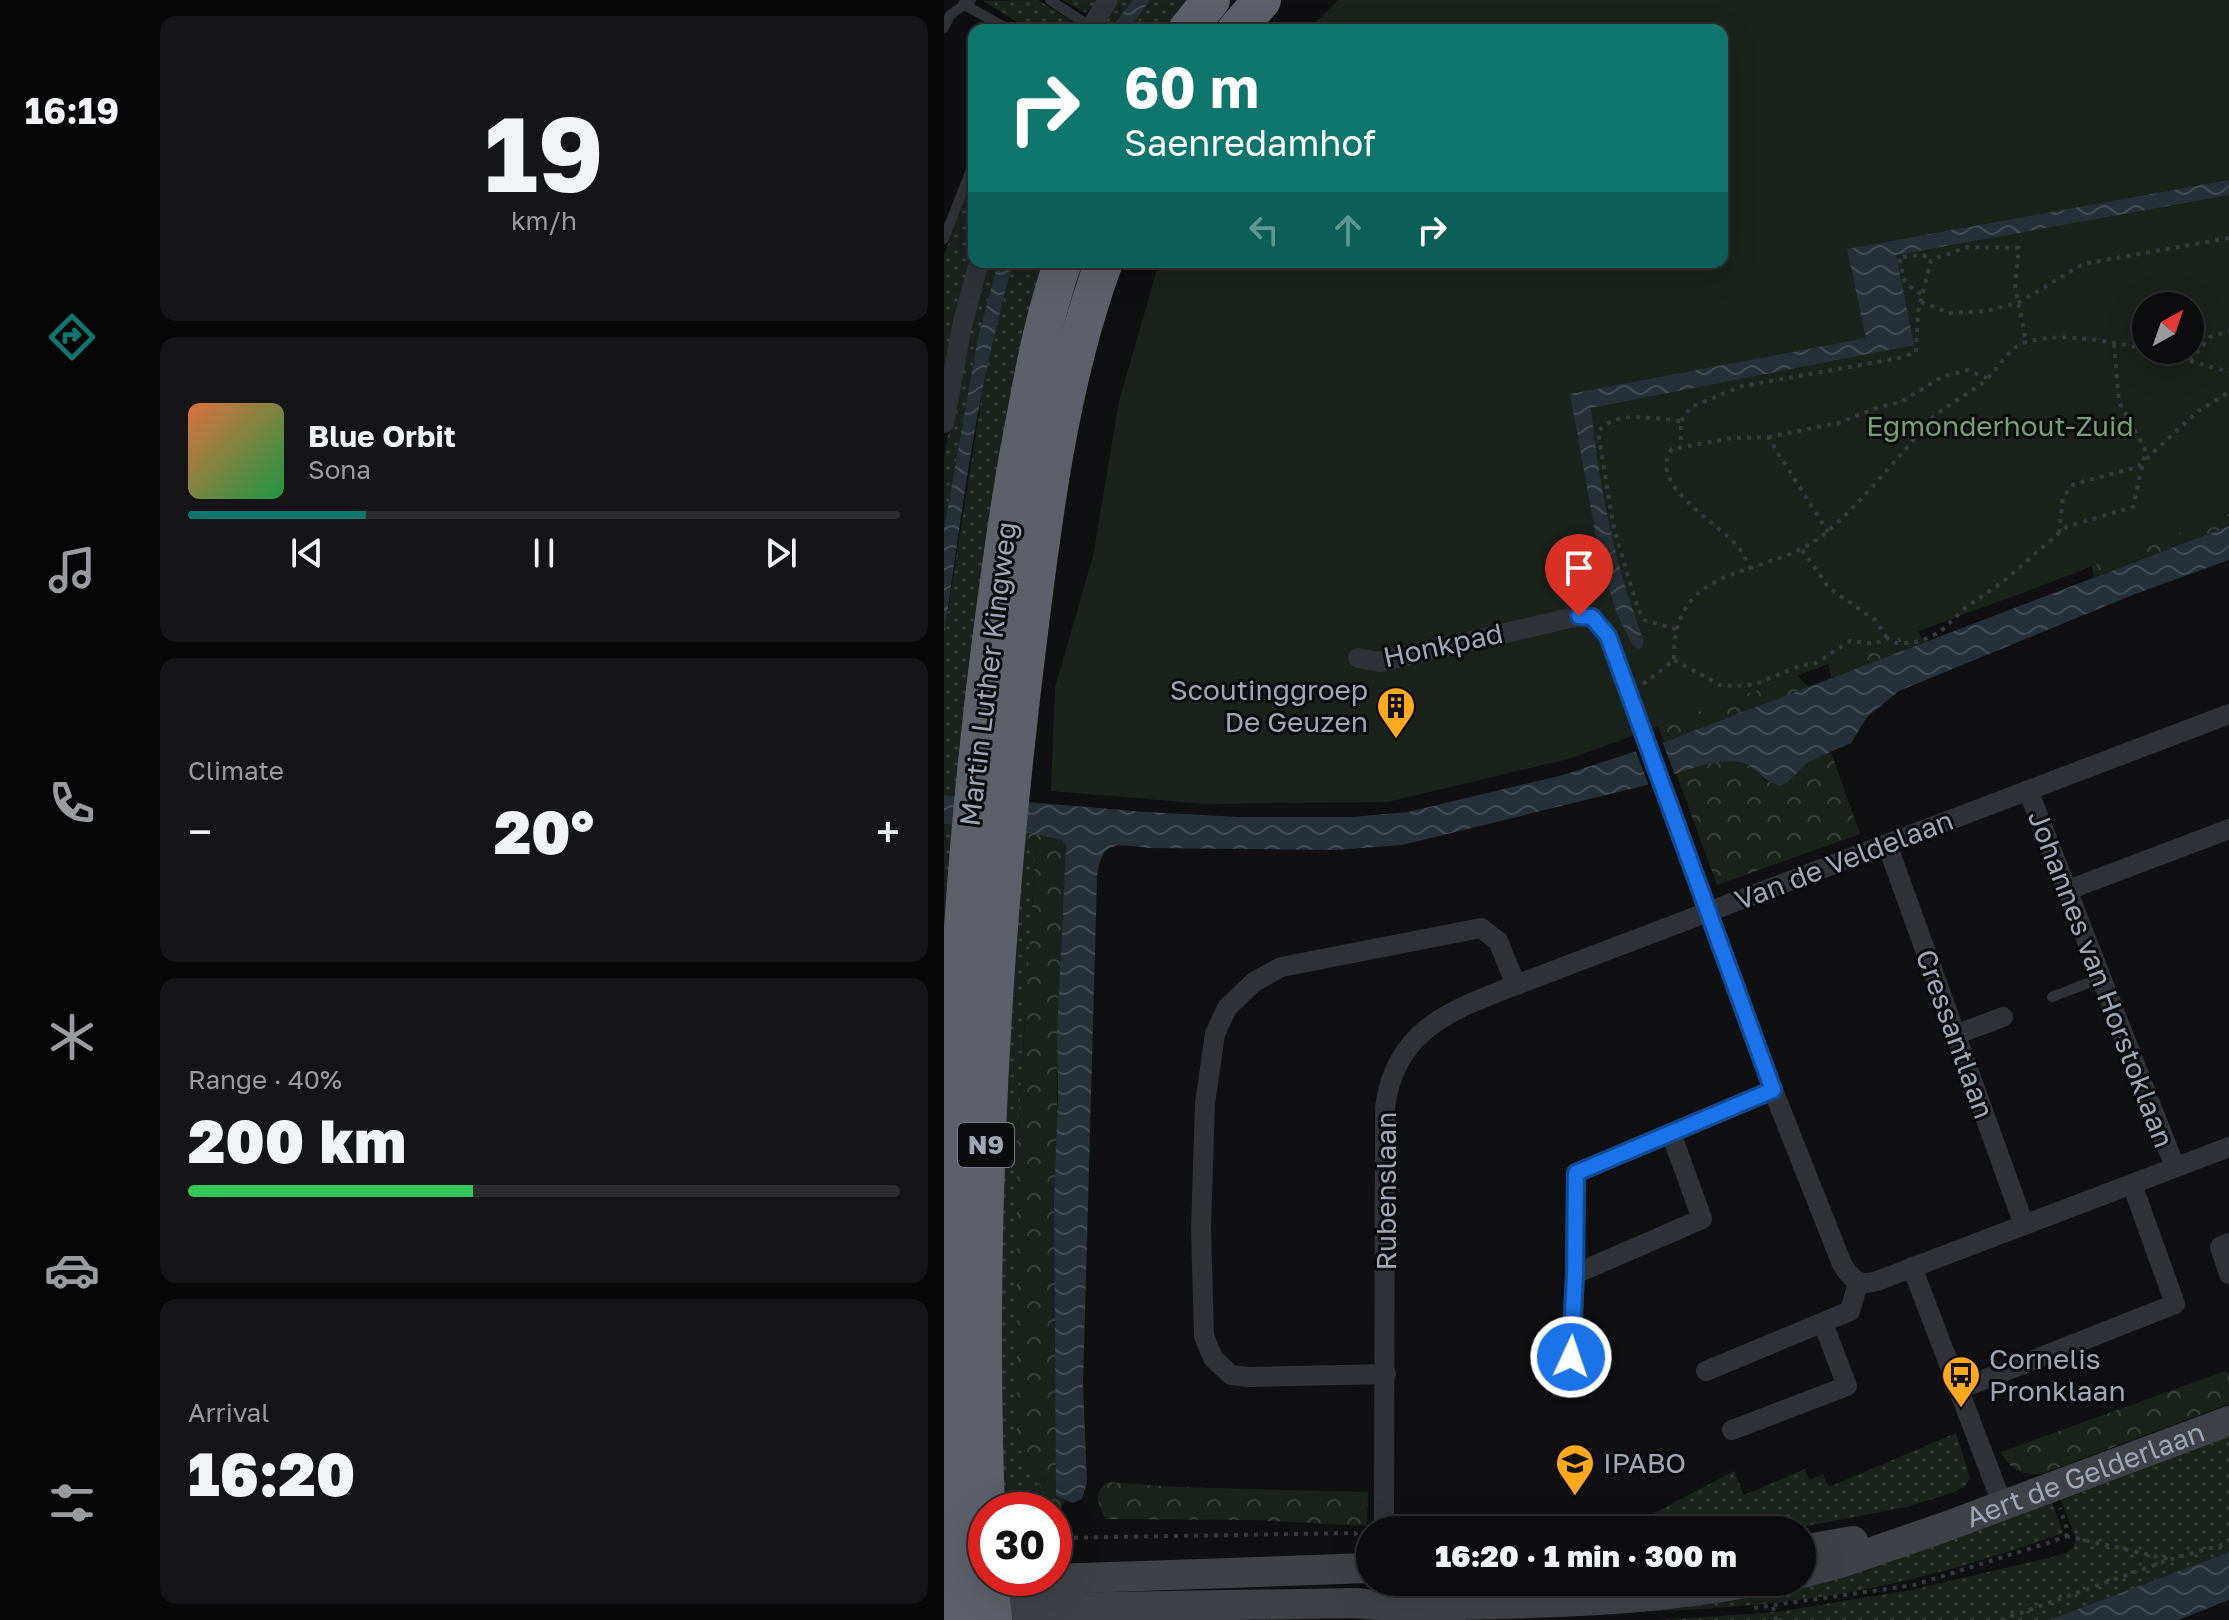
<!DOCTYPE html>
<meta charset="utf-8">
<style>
body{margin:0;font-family:"Golos Text",sans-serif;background:#151517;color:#f1f3f6;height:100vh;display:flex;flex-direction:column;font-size:30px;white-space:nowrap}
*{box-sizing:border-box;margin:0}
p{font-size:26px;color:#9a9b9e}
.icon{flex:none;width:44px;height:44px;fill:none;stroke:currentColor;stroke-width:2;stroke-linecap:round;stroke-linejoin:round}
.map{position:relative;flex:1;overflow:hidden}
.sheet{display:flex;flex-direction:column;gap:16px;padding:16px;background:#070708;width:800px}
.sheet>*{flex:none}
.guide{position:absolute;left:24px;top:24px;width:760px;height:244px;border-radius:16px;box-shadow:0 8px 32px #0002,0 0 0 2px #2c2c2e;background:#0f766e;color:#fff;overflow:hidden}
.needle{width:52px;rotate:40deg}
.controls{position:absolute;left:1188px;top:292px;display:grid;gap:16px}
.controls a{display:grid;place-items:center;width:72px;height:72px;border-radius:50%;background:#0c0c0e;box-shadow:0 8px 32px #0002,0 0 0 2px #2c2c2e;font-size:40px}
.speed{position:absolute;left:24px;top:1492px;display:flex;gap:16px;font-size:40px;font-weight:700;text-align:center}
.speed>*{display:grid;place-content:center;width:104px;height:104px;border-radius:50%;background:#0c0c0e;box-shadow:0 8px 32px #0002,0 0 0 2px #2c2c2e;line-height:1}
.speed .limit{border:12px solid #d22;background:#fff;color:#111}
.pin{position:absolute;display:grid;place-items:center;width:68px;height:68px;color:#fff;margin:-82px -34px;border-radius:50% 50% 50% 0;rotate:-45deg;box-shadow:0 0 8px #0007}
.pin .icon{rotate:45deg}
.me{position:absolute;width:88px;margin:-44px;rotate:3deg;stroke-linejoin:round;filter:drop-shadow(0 0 6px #0008)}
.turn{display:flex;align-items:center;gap:28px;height:168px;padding:0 24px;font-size:36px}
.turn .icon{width:104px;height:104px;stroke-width:2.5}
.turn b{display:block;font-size:56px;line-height:68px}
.lanes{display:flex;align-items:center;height:76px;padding:0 24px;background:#0003;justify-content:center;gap:40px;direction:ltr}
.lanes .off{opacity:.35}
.big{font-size:60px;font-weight:800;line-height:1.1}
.sheet .card{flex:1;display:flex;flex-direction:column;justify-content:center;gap:12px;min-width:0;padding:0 28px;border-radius:16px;background:#151517}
.sheet .dial{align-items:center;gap:0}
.dial b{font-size:104px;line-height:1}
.song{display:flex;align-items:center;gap:24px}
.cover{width:96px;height:96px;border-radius:12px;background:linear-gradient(135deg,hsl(20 70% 55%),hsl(140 70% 35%))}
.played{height:8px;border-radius:4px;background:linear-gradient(90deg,#0f766e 25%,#2c2c2e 25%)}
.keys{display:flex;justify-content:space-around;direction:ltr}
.heat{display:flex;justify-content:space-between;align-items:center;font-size:44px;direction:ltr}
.charge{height:12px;border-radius:6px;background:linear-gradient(90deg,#34c759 40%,#2c2c2e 0)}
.trip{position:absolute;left:412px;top:1516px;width:460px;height:80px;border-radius:40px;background:#0c0c0e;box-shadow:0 8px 32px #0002,0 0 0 2px #2c2c2e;font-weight:800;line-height:80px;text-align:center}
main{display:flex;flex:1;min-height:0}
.dock{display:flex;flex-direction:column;width:144px;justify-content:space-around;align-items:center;background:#050506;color:#9a9b9e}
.dock .icon{width:56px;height:56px}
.dock .on{color:#0f766e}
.dock b{font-size:36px;color:#f1f3f6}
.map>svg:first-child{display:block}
</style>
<main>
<nav class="dock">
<b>16:19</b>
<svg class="icon on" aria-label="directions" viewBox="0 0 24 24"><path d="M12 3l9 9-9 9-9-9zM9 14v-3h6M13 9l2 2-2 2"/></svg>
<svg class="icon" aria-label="music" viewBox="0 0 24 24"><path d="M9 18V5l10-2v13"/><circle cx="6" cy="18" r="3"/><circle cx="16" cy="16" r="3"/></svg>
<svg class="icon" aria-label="phone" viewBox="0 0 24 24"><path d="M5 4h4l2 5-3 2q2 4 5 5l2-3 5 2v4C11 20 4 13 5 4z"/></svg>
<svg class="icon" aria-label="climate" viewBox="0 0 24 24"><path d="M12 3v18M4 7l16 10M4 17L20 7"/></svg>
<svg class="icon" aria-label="car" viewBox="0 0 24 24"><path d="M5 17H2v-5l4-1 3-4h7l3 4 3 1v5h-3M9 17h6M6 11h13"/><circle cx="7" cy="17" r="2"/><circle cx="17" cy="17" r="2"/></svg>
<svg class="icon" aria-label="filters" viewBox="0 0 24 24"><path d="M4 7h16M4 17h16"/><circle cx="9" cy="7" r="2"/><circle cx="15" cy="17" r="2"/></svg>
</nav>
<section class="sheet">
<div class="card dial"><b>19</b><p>km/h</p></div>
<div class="card">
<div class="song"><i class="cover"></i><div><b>Blue Orbit</b><p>Sona</p></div></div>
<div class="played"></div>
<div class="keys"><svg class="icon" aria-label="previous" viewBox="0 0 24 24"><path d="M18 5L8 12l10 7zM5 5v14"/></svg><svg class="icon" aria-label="pause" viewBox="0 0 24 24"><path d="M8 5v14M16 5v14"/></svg><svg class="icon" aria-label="next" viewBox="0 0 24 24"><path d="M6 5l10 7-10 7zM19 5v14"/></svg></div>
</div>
<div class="card"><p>Climate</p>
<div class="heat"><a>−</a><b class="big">20°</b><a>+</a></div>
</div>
<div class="card"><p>Range · 40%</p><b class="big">200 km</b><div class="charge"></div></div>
<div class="card"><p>Arrival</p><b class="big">16:20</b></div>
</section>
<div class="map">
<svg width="1285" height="1620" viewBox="0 0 1285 1620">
<defs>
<pattern id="grass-dots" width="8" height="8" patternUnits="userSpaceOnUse" patternTransform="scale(2)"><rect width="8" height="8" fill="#1a221b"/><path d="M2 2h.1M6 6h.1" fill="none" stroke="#383f3a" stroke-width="1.8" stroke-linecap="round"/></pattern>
<pattern id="forest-crowns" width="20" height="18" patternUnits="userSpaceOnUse" patternTransform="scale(2)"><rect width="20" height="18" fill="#1a221b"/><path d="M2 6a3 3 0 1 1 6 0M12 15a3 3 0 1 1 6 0" fill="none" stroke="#383f3a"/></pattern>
<pattern id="water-waves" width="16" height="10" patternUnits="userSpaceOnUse" patternTransform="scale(2)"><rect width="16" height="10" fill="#263036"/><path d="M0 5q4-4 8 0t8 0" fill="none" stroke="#424b51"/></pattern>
</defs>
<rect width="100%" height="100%" fill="#101012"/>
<g fill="url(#grass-dots)">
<path d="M94 0 126 20 131 30H87L39 1Z"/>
<path d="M118 0H154L142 13Z"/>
<path d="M175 0H188L166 30H154Z"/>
<path d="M206 0H248L225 30H185Z"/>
<path d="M30 175V252L0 368V255Z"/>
<path d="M43 262H54L34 337 0 529V458L11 391Z"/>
<path d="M70 262H105L16 796 0 795V636L39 387 48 341Z"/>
<path d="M0 824 14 825 0 989Z"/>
<path d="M76 831 92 846 73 1148V1443L109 1510H55L52 1341Z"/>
<path d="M1012 1433 1026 1478 1021 1486 1008 1493 962 1507 853 1528 832 1530H678L790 1471 800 1495 861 1469 865 1480 879 1474 885 1487Z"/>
<path d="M1285 1437V1552L1105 1620H718L833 1612 967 1590 1121 1554 1128 1549 1132 1539 1117 1500Z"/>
<path d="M1107 1499 1119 1533C1028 1566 935 1591 839 1602 782 1609 725 1611 668 1613L879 1579Z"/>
<path d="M482 1582H785L482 1601Z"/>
</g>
<g fill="url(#forest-crowns)">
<path d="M1285 425V526L1150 577 1143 544Z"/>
<path d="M971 628 981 642 887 678 884 661Z"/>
<path d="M846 667 864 687 720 742 702 693Z"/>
<path d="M887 752 916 834 773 885 732 773C751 768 783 754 803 765 810 768 817 777 823 782H844L864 761Z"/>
<path d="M76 831 118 840 122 846 113 1031V1496L121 1501 113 1518 73 1443V1148L92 846Z"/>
<path d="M1281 1371 1285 1373V1404L1100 1473C1081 1477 1066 1471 1057 1452Z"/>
<path d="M163 1482 234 1487 424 1492 423 1526 311 1520 161 1519C154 1503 149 1494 163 1482Z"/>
</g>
<path fill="#1a221b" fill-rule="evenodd" d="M394 0H1285V514L1078 593 628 758 444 802 262 804 107 791 111 687 149 556 175 401 212 273 218 262H778V30H364ZM1202 306H1246V350H1202Z"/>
<g fill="url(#water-waves)">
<path d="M188 0H206L185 30H166Z"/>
<path d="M1285 180V195L952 255 970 345 647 408C655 488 671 566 700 641L698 648 694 649 689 646 673 614 656 560 626 394 922 338 903 249Z"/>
<path d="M54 262H70C33 383 18 511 0 636V529L34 337Z"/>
<path d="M1285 526V560L1191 594 955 691 923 717 907 743 864 762 844 782 836 786C821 782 816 773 804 765 781 752 726 776 703 785L458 845 392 850 204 848C170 844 157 840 153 879L139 1385 143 1482 138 1499 129 1503 112 1496 110 1200 114 1094 113 1031 122 846 118 840 76 831 0 824V795L202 812 295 817H408L464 812 619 775 720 742Z"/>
<path d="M1285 1552V1600L1234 1620H1105Z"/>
</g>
<path fill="#101012" d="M717 738 732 778 706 788 690 747Z"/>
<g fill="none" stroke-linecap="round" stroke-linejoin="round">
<g stroke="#37393e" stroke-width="4" stroke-dasharray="4 6" stroke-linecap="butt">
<path d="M977 294 961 283 955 257 979 255 987 260"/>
<path d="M977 302 1006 313 1042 311 1074 303 1139 264 1285 238"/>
<path d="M1170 344 1175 402 1202 451 1199 462 1254 411 1285 392"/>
<path d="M1246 361 1266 337 1285 331"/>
<path d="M737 421 747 407 798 386 956 358 972 352 974 312 987 260 1024 247 1075 248 1071 286 1082 342"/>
<path d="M824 437 895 423 935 407 957 402 998 377 1012 373 1024 370 1043 378"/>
<path d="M1115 533 1119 497 1130 484 1190 468 1197 464"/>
<path d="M858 550 885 588 931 620 943 638"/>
<path d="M807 569C803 562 799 553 794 547 776 524 702 485 728 449L788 438 824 437 884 532"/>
<path d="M732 629 700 620 694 609 670 529 654 432C671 409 712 419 737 421V445"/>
<path d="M730 660 776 685 792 686 812 684 855 666 872 663 906 641 931 644 943 638 952 643H964L977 641 996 632 1021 608 1061 580 1122 527 1189 507 1199 462"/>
<path d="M699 684 730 660C728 557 824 582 883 532 910 509 935 479 958 453 969 441 978 427 990 416 1007 402 1028 393 1044 378 1058 364 1064 347 1083 342 1135 326 1233 357 1285 372"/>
<path d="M1122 1536 1224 1559"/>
<path d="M110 1538 411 1533 419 1543"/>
<path d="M829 1607 832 1620"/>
<path d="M810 1608 970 1585 1110 1541 1122 1536 1124 1532 1116 1508"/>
<path d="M1057 1620 1227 1559 1285 1543"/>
</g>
<g stroke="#313237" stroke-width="10">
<path d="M106 0 147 27"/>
<path d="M19 4 66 30"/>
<path d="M0 28 6 15 27 0"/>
<path d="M0 239 30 162"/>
<path d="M1108 997 1157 978"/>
</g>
<g stroke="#313237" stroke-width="20">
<path d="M145 30 164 0"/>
<path d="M0 423 18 326 35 262"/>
<path d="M414 658 436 662 635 616 648 617 664 636 829 1090 898 1264C907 1279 915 1287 933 1281L1285 1147"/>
<path d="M1084 790 1231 1167"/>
<path d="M943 844 1080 1225"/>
<path d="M1124 890 1285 829"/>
<path d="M1011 1035 1059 1017"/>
<path d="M1285 1243 1276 1247 1285 1274"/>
<path d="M968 1267 1059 1506"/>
<path d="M631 1274 758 1219 727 1133"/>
<path d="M627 1357 631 1274 632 1173 829 1090"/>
<path d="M762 1371 906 1311 914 1283"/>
<path d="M442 1374 305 1377 287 1375 269 1358 260 1336 257 1228 261 1103 271 1034 283 1008 310 982 337 967 537 928 554 941 572 985"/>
<path d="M1016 1389 1231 1304 1188 1184"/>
<path d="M788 1430 903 1386 879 1323"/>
<path d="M440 1530 441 1107C451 1029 508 1010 572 985L1285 714"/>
</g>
<g stroke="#3f4147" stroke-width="30">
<path d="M858 1550 909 1541"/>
<path id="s1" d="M858 1573 896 1563 998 1528 1285 1421"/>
<path d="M24 1582 426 1568"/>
<path d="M27 1613 108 1608 411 1603C458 1608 504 1605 551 1604 637 1602 723 1598 807 1582"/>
</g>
<g stroke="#5d6068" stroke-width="38">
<path d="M243 30 267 0"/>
<path d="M292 30 318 0"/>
<path d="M42 1510C32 1227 47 945 81 665 97 533 114 386 160 262"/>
<path d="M45 1578 49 1620"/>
<path d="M11 1620C0 1291 5 960 48 633 58 557 68 483 83 409 92 359 102 310 119 262"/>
</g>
</g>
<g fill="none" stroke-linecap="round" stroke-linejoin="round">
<g stroke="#114b97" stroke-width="20">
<path id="route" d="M627 1357 631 1274 632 1173 829 1090 664 636 648 617 635 616"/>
</g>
<use href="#route" stroke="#1a73e8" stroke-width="14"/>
</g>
<defs>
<g id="building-pin" transform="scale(2)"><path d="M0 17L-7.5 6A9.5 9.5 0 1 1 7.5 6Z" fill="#fea81c" stroke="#0b0b0d"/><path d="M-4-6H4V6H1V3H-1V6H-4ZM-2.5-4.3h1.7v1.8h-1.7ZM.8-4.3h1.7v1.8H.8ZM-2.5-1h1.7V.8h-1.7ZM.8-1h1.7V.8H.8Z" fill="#111"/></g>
<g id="bus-pin" transform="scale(2)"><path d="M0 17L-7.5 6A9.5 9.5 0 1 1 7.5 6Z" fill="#fea81c" stroke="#0b0b0d"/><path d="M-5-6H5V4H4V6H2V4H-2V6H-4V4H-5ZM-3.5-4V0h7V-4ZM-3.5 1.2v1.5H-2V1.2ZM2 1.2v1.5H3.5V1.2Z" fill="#111"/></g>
<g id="university-pin" transform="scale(2)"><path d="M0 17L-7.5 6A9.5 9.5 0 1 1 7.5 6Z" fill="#fea81c" stroke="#0b0b0d"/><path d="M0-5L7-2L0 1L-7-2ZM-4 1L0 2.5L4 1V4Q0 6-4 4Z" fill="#111"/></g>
</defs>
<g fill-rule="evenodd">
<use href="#building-pin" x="452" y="706"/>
<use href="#bus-pin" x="1017" y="1375"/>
<use href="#university-pin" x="631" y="1463"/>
</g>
<g text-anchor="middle" stroke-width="6" stroke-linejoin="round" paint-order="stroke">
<rect fill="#0b0b0d" stroke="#737882" stroke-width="2" x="14" y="1123" width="56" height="44" rx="6"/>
<g font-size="26" font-weight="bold" fill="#a0a7b4">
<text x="42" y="1154">N9</text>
</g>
<g font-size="28" fill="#75a076" stroke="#0b0b0d">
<text x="1056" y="436">Egmonderhout-Zuid</text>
</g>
<g font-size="28" fill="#a0a7b4" stroke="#0b0b0d">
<text transform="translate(499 645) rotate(-12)" y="10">Honkpad</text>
<text transform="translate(44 674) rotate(-83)" y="10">Martin Luther Kingweg</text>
<text transform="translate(900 860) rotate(-21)" y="10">Van de Veldelaan</text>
<text transform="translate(1157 979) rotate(69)" y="10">Johannes van Horstoklaan</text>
<text transform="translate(1011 1034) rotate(70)" y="10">Cressantlaan</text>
<text transform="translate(442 1191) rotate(-90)" y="10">Rubenslaan</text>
<text dy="10" stroke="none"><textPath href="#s1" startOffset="300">Aert de Gelderlaan</textPath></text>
</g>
<g font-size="28" fill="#a0a7b4" stroke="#0b0b0d" text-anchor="start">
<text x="424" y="700" text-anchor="end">Scoutinggroep<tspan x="424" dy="32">De Geuzen</tspan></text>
<text x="1045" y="1369">Cornelis<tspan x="1045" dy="32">Pronklaan</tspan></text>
<text x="659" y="1473">IPABO</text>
</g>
</g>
</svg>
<div class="controls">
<a><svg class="needle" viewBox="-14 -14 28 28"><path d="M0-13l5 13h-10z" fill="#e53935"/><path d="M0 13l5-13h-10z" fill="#9a9b9e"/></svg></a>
</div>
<div class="speed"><div class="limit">30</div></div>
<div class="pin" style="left:635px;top:616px;background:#d93025"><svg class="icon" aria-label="arrive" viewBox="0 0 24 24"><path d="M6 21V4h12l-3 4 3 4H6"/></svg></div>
<svg class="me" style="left:627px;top:1357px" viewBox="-20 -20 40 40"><circle r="17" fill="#1a73e8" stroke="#fff" stroke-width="3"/><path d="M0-11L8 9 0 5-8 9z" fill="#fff"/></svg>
<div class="trip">16:20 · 1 min · 300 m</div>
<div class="guide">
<div class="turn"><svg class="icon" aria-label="right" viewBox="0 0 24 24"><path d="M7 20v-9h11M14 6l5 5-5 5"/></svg><div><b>60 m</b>Saenredamhof</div></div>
<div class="lanes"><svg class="icon off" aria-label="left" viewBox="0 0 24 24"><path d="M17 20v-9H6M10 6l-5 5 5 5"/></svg><svg class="icon off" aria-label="ahead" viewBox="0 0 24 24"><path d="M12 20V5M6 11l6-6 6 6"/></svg><svg class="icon" aria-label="right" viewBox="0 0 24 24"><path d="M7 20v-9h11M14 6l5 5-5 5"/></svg></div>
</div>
</div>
</main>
